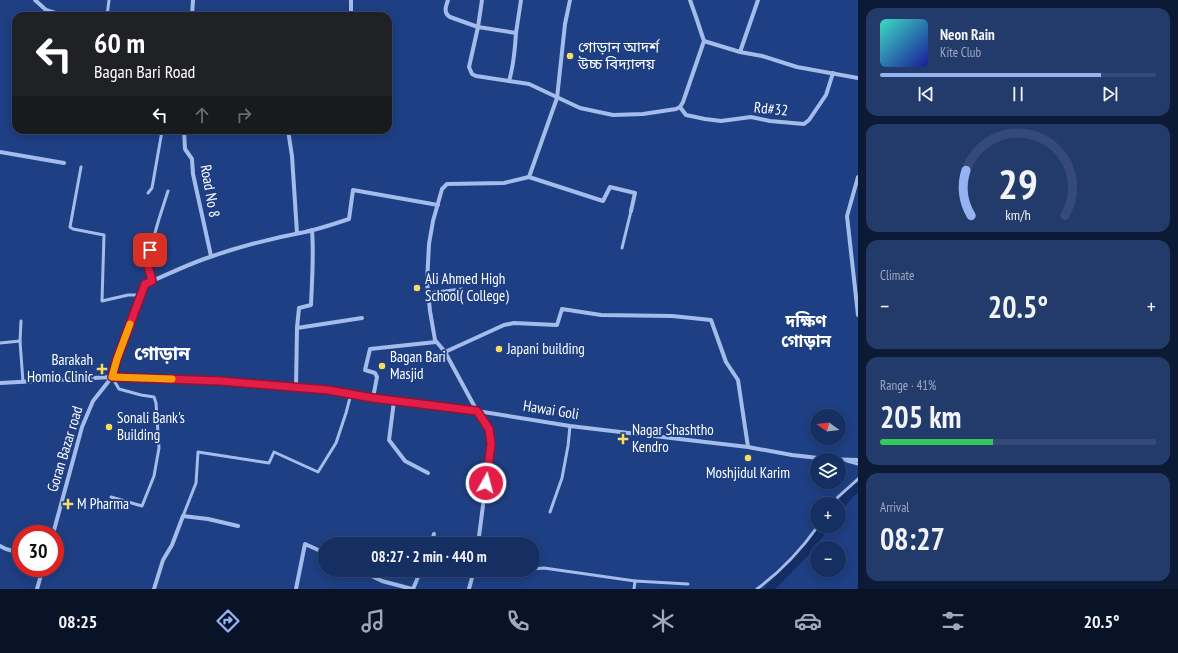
<!DOCTYPE html>
<meta charset="utf-8">
<style>
body{margin:0;font-family:"PT Sans Narrow","Noto Sans Bengali",sans-serif;background:#233b6b;color:#f1f3f6;height:100vh;display:flex;flex-direction:column;font-size:15px;white-space:nowrap}
*{box-sizing:border-box;margin:0}
p{font-size:13px;color:#9ea9be}
.icon{flex:none;width:22px;height:22px;fill:none;stroke:currentColor;stroke-width:2;stroke-linecap:round;stroke-linejoin:round}
.map{position:relative;flex:1;overflow:hidden}
.details{display:flex;flex-direction:column;gap:8px;padding:8px;background:#0c1a36;width:320px}
.details>*{flex:none}
.hud{position:absolute;left:12px;top:12px;width:380px;height:122px;border-radius:12px;box-shadow:0 2px 10px #0003,0 0 0 1px #354a77;background:#202124;color:#fff;overflow:hidden}
.needle{width:26px;rotate:285deg}
.controls{position:absolute;left:810px;top:409px;display:grid;gap:8px}
.controls a{display:grid;place-items:center;width:36px;height:36px;border-radius:50%;background:#162f62;box-shadow:0 2px 10px #0003,0 0 0 1px #354a77;font-size:20px}
.speed{position:absolute;left:12px;top:525px;display:flex;gap:8px;font-size:20px;font-weight:700;text-align:center}
.speed>*{display:grid;place-content:center;width:52px;height:52px;border-radius:50%;background:#162f62;box-shadow:0 2px 10px #0003,0 0 0 1px #354a77;line-height:1}
.speed .limit{border:6px solid #d22;background:#fff;color:#111}
.pin{position:absolute;display:grid;place-items:center;width:34px;height:34px;color:#fff;margin:-17px;border-radius:8px;box-shadow:0 2px 6px #0006}
.me{position:absolute;width:44px;margin:-22px;rotate:7deg;stroke-linejoin:round;filter:drop-shadow(0 0 3px #0008)}
.turn{display:flex;align-items:center;gap:14px;height:84px;padding:0 16px;font-size:18px}
.turn .icon{width:52px;height:52px;stroke-width:2.5}
.turn b{display:block;font-size:28px;line-height:34px}
.lanes{display:flex;align-items:center;height:38px;padding:0 16px;background:#0003;justify-content:center;gap:20px;direction:ltr}
.lanes .off{opacity:.35}
.big{font-size:30px;font-weight:700;line-height:1.1}
.details .tile{flex:1;display:flex;flex-direction:column;justify-content:center;gap:6px;min-width:0;padding:0 14px;border-radius:12px;background:#233b6b}
.details .dial{align-items:center;gap:0}
.dial svg{height:104px;overflow:visible;fill:none;stroke:#354a77;stroke-width:7;stroke-linecap:round;text-anchor:middle}
.dial text{fill:#f1f3f6;stroke:none}
.song{display:flex;align-items:center;gap:12px}
.cover{width:48px;height:48px;border-radius:6px;background:linear-gradient(135deg,hsl(170 70% 55%),hsl(240 70% 35%))}
.played{height:4px;border-radius:2px;background:linear-gradient(90deg,#95b2f1 80%,#354a77 80%)}
.keys{display:flex;justify-content:space-around;direction:ltr}
.heat{display:flex;justify-content:space-between;align-items:center;font-size:22px;direction:ltr}
.charge{height:6px;border-radius:3px;background:linear-gradient(90deg,#34c759 41%,#354a77 0)}
.trip{position:absolute;left:318px;top:537px;width:222px;height:40px;border-radius:20px;background:#162f62;box-shadow:0 2px 10px #0003,0 0 0 1px #354a77;font-weight:700;line-height:40px;text-align:center}
.dock{display:flex;height:64px;justify-content:space-around;align-items:center;background:#091327;color:#9ea9be}
.dock .icon{width:28px;height:28px}
.dock .selected{color:#95b2f1}
.dock b{font-size:18px;color:#f1f3f6}
main{display:flex;flex:1;min-height:0}
.map>svg:first-child{display:block}
</style>
<main>
<div class="map">
<svg width="858" height="589" viewBox="0 0 858 589">
<rect width="100%" height="100%" fill="#1e3f83"/>
<g fill="none" stroke-linecap="round" stroke-linejoin="round">
<g stroke="#142d62" stroke-width="9">
<path d="M839 507 849 494 858 487"/>
<path d="M769 589 810 547 825 526"/>
</g>
<g stroke="#a4bcea" stroke-width="3">
<path d="M107 16 109 0"/>
<path d="M81 167 70 227 73 229 104 235 102 301 128 295H141"/>
<path d="M148 193 152 188 162 131"/>
<path d="M622 248 631 211"/>
<path d="M152 281 148 266 150 250 159 219 168 191"/>
<path d="M428 293 462 289"/>
<path d="M21 321 20 341 23 382"/>
<path d="M0 343 20 341"/>
<path d="M847 461 858 464"/>
<path d="M111 497 142 506 154 476 159 448 156 403 154 397 141 395 119 389 112 377"/>
<path d="M833 504 838 497 858 479"/>
<path d="M550 512 562 478 568 446 570 426"/>
<path d="M183 516 196 483 198 452 269 463 274 452 318 472 336 443 346 413 351 394"/>
<path d="M533 569 544 568 635 581"/>
<path d="M634 589 635 581 688 584"/>
<path d="M757 589C780 572 801 550 818 526"/>
</g>
<g stroke="#a4bcea" stroke-width="4">
<path d="M35 0 46 10 65 16"/>
<path d="M448 0C446 6 443 13 450 17L478 27 516 33C515 49 514 65 509 81L529 84 580 108 613 115 643 114 676 109 680 107 683 102 704 41 740 52 762 56 797 67 858 78"/>
<path d="M482 0 478 27 469 67 472 74 476 76 509 81"/>
<path d="M690 0 696 17 704 41"/>
<path d="M192 16 193 0"/>
<path d="M351 16V0"/>
<path d="M516 33 521 0"/>
<path d="M740 52 758 0"/>
<path d="M680 107 686 115 705 119 721 121 751 117 770 121 804 124 809 120 826 95 833 73"/>
<path d="M162 130V131L184 130 185 149 192 159 193 174 211 256"/>
<path d="M288 130 292 156 297 233"/>
<path d="M0 152 64 163"/>
<path d="M529 177 557 98 565 24 570 0"/>
<path d="M858 177 847 216 858 315"/>
<path d="M297 328 362 318"/>
<path d="M445 352 504 325 514 323 557 325 562 309 601 315 672 316 711 320 726 362 738 380 748 447"/>
<path d="M0 383 112 377 220 381 328 390 373 398 477 411 570 426 654 436 748 447 792 455 827 459 858 460"/>
<path d="M296 387 297 328 299 308 311 305C312 280 314 255 312 230"/>
<path d="M373 398 377 377 375 373 365 370 370 349 436 342"/>
<path d="M394 401 389 440 405 461 428 473"/>
<path d="M53 534 82 427 93 401 112 377 117 359 145 284C167 275 188 264 210 257 241 246 273 238 305 232 319 229 334 224 349 219L353 190 438 205"/>
<path d="M431 544 434 534"/>
<path d="M478 544 491 444 489 429 477 411 445 352 435 340 430 311 427 282 429 244 433 221 442 189 447 184 504 183 529 177 603 201 610 187 635 193 631 211"/>
<path d="M0 546 6 549 21 553"/>
<path d="M359 570 382 581 412 589"/>
<path d="M37 589 43 568"/>
<path d="M154 589 163 560 172 545 183 516 208 519 238 526"/>
<path d="M296 589 305 544 325 553"/>
<path d="M413 589 421 570"/>
<path d="M469 589 474 570"/>
</g>
</g>
<g fill="none" stroke-linecap="round" stroke-linejoin="round">
<g stroke="#92132f" stroke-width="10">
<path id="route" d="M150 250 148 266 152 281 145 284 117 359 112 377 220 381 328 390 373 398 477 411 489 429 491 444 486 483"/>
</g>
<use href="#route" stroke="#e11d48" stroke-width="7"/>
<path stroke="#f59e0b" stroke-width="7" d="M130 324 117 359 112 377 172 379"/>
</g>
<g fill="#f9dd63" stroke="#1e3f83" stroke-width="1.5">
<circle cx="570" cy="56" r="4"/>
<circle cx="417" cy="288" r="4"/>
<circle cx="499" cy="349" r="4"/>
<circle cx="382" cy="366" r="4"/>
<path d="M100 363h4v4h4v4h-4v4h-4v-4h-4v-4h4z"/>
<circle cx="109" cy="427" r="4"/>
<path d="M621 433h4v4h4v4h-4v4h-4v-4h-4v-4h4z"/>
<circle cx="748" cy="458" r="4"/>
<path d="M66 498h4v4h4v4h-4v4h-4v-4h-4v-4h4z"/>
</g>
<g text-anchor="middle" stroke-width="4" stroke-linejoin="round" paint-order="stroke">
<g font-size="15" fill="#fff" stroke="#1e3f83" text-anchor="start">
<text x="578" y="52">গোড়ান আদর্শ<tspan x="578" dy="17">উচ্চ বিদ্যালয়</tspan></text>
<text x="425" y="284">Ali Ahmed High<tspan x="425" dy="17">School( College)</tspan></text>
<text x="507" y="354">Japani building</text>
<text x="390" y="362">Bagan Bari<tspan x="390" dy="17">Masjid</tspan></text>
<text x="93" y="365" text-anchor="end">Barakah<tspan x="93" dy="17">Homio Clinic</tspan></text>
<text x="117" y="423">Sonali Bank's<tspan x="117" dy="17">Building</tspan></text>
<text x="632" y="435">Nagar Shashtho<tspan x="632" dy="17">Kendro</tspan></text>
<text x="748" y="478" text-anchor="middle">Moshjidul Karim</text>
<text x="77" y="509">M Pharma</text>
</g>
<g font-size="15" fill="#fff" stroke="#1e3f83">
<text transform="translate(771 109) rotate(6)" y="5">Rd#32</text>
<text transform="translate(210 191) rotate(80)" y="5">Road No 8</text>
<text transform="translate(551 410) rotate(9)" y="5">Hawai Goli</text>
<text transform="translate(65 449) rotate(-73)" y="5">Goran Bazar road</text>
</g>
<g font-size="17" font-weight="bold" fill="#fff" stroke="#1e3f83">
<text x="806" y="327">দক্ষিণ<tspan x="806" dy="20">গোড়ান</tspan></text>
</g>
<g font-size="19" font-weight="bold" fill="#fff" stroke="#1e3f83">
<text x="162" y="360">গোড়ান</text>
</g>
</g>
</svg>
<div class="controls">
<a><svg class="needle" viewBox="-14 -14 28 28"><path d="M0-13l5 13h-10z" fill="#e53935"/><path d="M0 13l5-13h-10z" fill="#9ea9be"/></svg></a>
<a><svg class="icon" aria-label="layers" viewBox="0 0 24 24"><path d="M12 4l9 5-9 5-9-5zM3 14l9 5 9-5"/></svg></a>
<a>+</a>
<a>−</a>
</div>
<div class="speed"><div class="limit">30</div></div>
<div class="pin" style="left:150px;top:250px;background:#d93025"><svg class="icon" aria-label="arrive" viewBox="0 0 24 24"><path d="M6 21V4h12l-3 4 3 4H6"/></svg></div>
<svg class="me" style="left:486px;top:483px" viewBox="-20 -20 40 40"><circle r="17" fill="#e11d48" stroke="#fff" stroke-width="3"/><path d="M0-11L8 9 0 5-8 9z" fill="#fff"/></svg>
<div class="trip">08:27 · 2 min · 440 m</div>
<div class="hud">
<div class="turn"><svg class="icon" aria-label="left" viewBox="0 0 24 24"><path d="M17 20v-9H6M10 6l-5 5 5 5"/></svg><div><b>60 m</b>Bagan Bari Road</div></div>
<div class="lanes"><svg class="icon" aria-label="left" viewBox="0 0 24 24"><path d="M17 20v-9H6M10 6l-5 5 5 5"/></svg><svg class="icon off" aria-label="ahead" viewBox="0 0 24 24"><path d="M12 20V5M6 11l6-6 6 6"/></svg><svg class="icon off" aria-label="right" viewBox="0 0 24 24"><path d="M7 20v-9h11M14 6l5 5-5 5"/></svg></div>
</div>
</div>
<section class="details">
<div class="tile">
<div class="song"><i class="cover"></i><div><b>Neon Rain</b><p>Kite Club</p></div></div>
<div class="played"></div>
<div class="keys"><svg class="icon" aria-label="previous" viewBox="0 0 24 24"><path d="M18 5L8 12l10 7zM5 5v14"/></svg><svg class="icon" aria-label="pause" viewBox="0 0 24 24"><path d="M8 5v14M16 5v14"/></svg><svg class="icon" aria-label="next" viewBox="0 0 24 24"><path d="M6 5l10 7-10 7zM19 5v14"/></svg></div>
</div>
<div class="tile dial"><svg viewBox="0 0 100 80">
<path d="M14 69A42 42 0 1 1 86 69"/>
<path d="M14 69A42 42 0 0 1 10 34" stroke="#95b2f1"/>
<text x="50" y="56" font-size="32" font-weight="700">29</text>
<text x="50" y="72" font-size="11">km/h</text>
</svg></div>
<div class="tile"><p>Climate</p>
<div class="heat"><a>−</a><b class="big">20.5°</b><a>+</a></div>
</div>
<div class="tile"><p>Range · 41%</p><b class="big">205 km</b><div class="charge"></div></div>
<div class="tile"><p>Arrival</p><b class="big">08:27</b></div>
</section>
</main>
<nav class="dock">
<b>08:25</b>
<svg class="icon selected" aria-label="directions" viewBox="0 0 24 24"><path d="M12 3l9 9-9 9-9-9zM9 14v-3h6M13 9l2 2-2 2"/></svg>
<svg class="icon" aria-label="music" viewBox="0 0 24 24"><path d="M9 18V5l10-2v13"/><circle cx="6" cy="18" r="3"/><circle cx="16" cy="16" r="3"/></svg>
<svg class="icon" aria-label="phone" viewBox="0 0 24 24"><path d="M5 4h4l2 5-3 2q2 4 5 5l2-3 5 2v4C11 20 4 13 5 4z"/></svg>
<svg class="icon" aria-label="climate" viewBox="0 0 24 24"><path d="M12 3v18M4 7l16 10M4 17L20 7"/></svg>
<svg class="icon" aria-label="car" viewBox="0 0 24 24"><path d="M5 17H2v-5l4-1 3-4h7l3 4 3 1v5h-3M9 17h6M6 11h13"/><circle cx="7" cy="17" r="2"/><circle cx="17" cy="17" r="2"/></svg>
<svg class="icon" aria-label="filters" viewBox="0 0 24 24"><path d="M4 7h16M4 17h16"/><circle cx="9" cy="7" r="2"/><circle cx="15" cy="17" r="2"/></svg>
<b>20.5°</b>
</nav>
